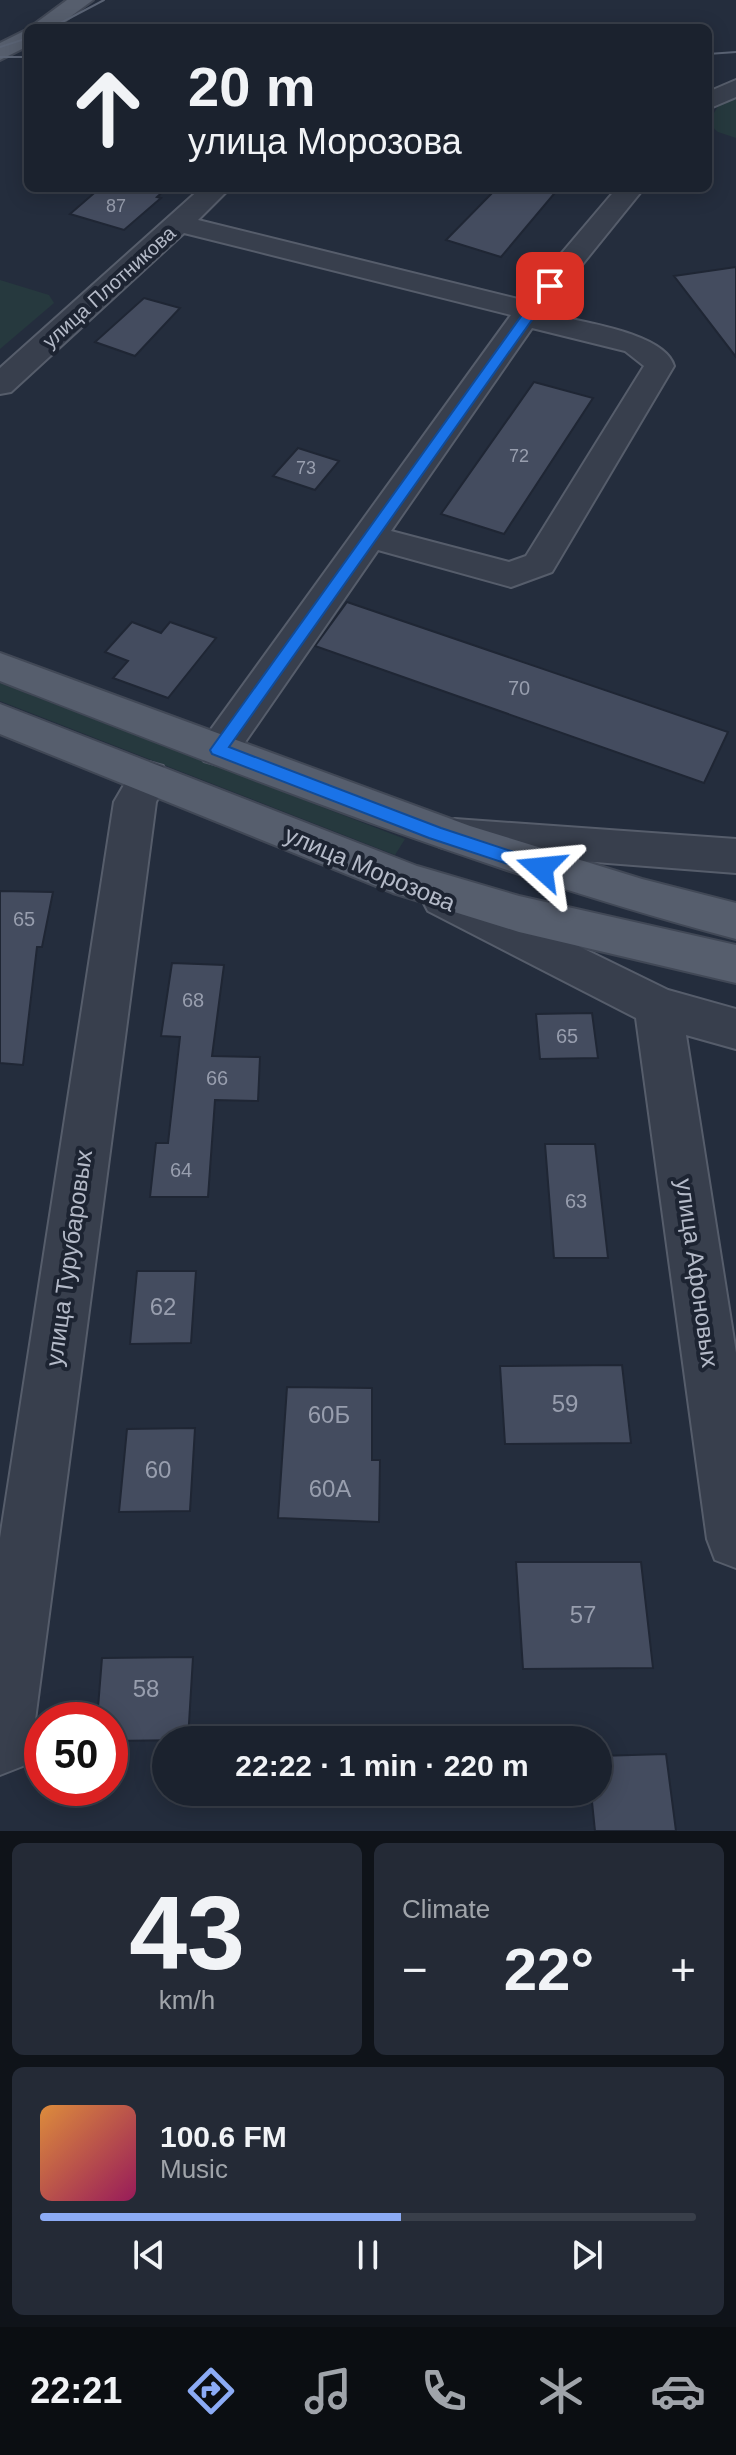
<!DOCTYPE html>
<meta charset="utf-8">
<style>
body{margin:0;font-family:Arial,sans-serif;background:#242a36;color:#f1f3f6;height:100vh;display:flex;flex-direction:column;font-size:30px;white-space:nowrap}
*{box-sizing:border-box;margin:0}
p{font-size:26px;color:#a0a4aa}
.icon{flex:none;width:44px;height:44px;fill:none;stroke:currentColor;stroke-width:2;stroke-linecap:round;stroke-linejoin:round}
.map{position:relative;height:1831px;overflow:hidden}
.panel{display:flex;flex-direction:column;gap:12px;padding:12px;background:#0f1319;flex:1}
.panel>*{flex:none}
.banner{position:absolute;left:24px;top:24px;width:688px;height:168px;border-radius:12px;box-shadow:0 4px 20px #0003,0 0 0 2px #393f4a;background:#1b222e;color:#f1f3f6;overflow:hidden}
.speed{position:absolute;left:24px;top:1702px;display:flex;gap:16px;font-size:40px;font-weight:700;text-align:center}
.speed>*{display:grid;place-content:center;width:104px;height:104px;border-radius:50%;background:#1b222e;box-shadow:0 4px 20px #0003,0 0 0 2px #393f4a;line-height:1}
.speed .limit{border:12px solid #d22;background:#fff;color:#111}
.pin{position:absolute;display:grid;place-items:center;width:68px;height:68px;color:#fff;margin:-34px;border-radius:16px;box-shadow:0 4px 12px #0006}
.me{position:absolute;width:88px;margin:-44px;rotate:288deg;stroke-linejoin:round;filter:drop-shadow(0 0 6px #0008)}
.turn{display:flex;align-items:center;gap:28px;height:168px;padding:0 32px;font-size:36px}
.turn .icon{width:104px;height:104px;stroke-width:2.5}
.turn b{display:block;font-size:56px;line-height:68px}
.big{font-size:60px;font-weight:700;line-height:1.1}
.panel .tile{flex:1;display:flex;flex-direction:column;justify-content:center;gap:12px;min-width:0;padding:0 28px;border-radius:12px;background:#242a36}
.panel .dial{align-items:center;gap:0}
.dial b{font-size:104px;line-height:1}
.song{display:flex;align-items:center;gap:24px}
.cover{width:96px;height:96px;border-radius:12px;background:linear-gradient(135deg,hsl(30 70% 55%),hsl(330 70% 35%))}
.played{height:8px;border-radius:4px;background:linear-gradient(90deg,#8cabf5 55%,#393f4a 55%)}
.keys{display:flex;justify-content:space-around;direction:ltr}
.heat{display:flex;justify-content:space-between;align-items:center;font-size:44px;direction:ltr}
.panel .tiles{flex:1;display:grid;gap:12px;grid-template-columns:1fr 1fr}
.tile:last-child{grid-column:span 2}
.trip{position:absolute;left:152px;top:1726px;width:460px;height:80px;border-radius:40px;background:#1b222e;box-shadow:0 4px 20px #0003,0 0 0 2px #393f4a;font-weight:700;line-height:80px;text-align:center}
.tabs{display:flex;height:128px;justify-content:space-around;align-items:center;background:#0b0e12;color:#a0a4aa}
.tabs .icon{width:56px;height:56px}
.tabs .selected{color:#8cabf5}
.tabs b{font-size:36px;color:#f1f3f6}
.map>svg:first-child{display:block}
</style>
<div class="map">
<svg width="736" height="1831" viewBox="0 0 736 1831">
<rect width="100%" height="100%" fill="#242d3d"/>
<g fill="#26393e">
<path d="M736 91V138L718 132 708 123 723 98Z"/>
<path d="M0 280 49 295 54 303 0 349Z"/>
<path d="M0 683 405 839 395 855 0 701Z"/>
</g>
<g fill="#444c5f" stroke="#1f2634" stroke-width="2">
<path d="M100 188H167L157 197 161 198 124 230 70 214Z"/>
<path d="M497 188H559L501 257 446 240Z"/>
<path d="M736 267V357L674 276Z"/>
<path d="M144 298 180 308 135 356 95 342Z"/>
<path d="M534 382 593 398 504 534 441 514Z"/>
<path d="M298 448 339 461 315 490 273 476Z"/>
<path d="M347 602 728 732 704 783 315 646Z"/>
<path d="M132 622 161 633 170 622 216 638 168 698 113 678 128 661 105 652Z"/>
<path d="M0 891 53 892 42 947H37L23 1065 0 1063Z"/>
<path d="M172 963 224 965 212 1056 260 1057 258 1101 215 1100 208 1197H150L156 1143H168L180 1037 161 1036Z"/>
<path d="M592 1013 598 1058 540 1059 536 1014Z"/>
<path d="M545 1144H595L608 1258H554Z"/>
<path d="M137 1271H196L191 1343 130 1344Z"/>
<path d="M622 1365 631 1443 505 1444 500 1366Z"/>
<path d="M287 1387 372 1388V1460H380L379 1522 278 1518Z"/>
<path d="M195 1428 190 1511 119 1512 127 1429Z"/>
<path d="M516 1562H641L653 1668 523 1669Z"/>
<path d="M193 1657 188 1740 110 1741V1720H97L102 1658Z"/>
<path d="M666 1754 676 1831H595L591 1792H598V1756Z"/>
</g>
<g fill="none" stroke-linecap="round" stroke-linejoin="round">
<g stroke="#565d6b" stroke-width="4">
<g id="minor">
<path d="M736 80V97L708 109V92Z"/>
<path d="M201 188H230L198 220 522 300 617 188H644L543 313C575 321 665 332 674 366L552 572 511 587 378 550 232 761 218 765 204 761 198 750 204 739 511 315 184 233 11 392 0 394V368ZM532 328 625 351 644 366 526 556 509 562 391 531Z"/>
<path d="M149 762 163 766 169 777 156 802 32 1743 23 1766 0 1775V1538L114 802 135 766Z"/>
<path d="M455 819 736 839V873L455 851 440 847 434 835 440 823Z"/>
<path d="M443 880 668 990 736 1009V1049L686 1035 736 1353V1568L715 1560 707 1539 636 1018 428 911 421 898 428 885Z"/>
</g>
</g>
<g stroke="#414856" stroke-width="4">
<g id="major">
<path d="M67 0H93L55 28H29Z"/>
<path d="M28 29V46L0 60V43Z"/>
<path d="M0 653 470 826 642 879 736 903V939C484 872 243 776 0 681Z"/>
<path d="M0 704 417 866 519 896 736 945V983L519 932 393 893 0 734Z"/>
</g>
</g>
<use href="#minor" fill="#383f4d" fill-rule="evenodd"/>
<use href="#major" fill="#565e6d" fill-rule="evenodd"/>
<g stroke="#5a6374" stroke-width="2">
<path d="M51 28 104 0"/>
<path d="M0 47 28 38"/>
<path d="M708 54 736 52"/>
<path d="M0 57H28"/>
</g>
</g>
<path fill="#1a73e8" stroke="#114b97" stroke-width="2" d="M545 283 556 286 229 747 441 828 547 863 549 868 541 875 429 838 212 754 210 750Z"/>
<g text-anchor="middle" stroke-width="8" stroke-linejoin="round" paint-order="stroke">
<g font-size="18" fill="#989eae">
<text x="116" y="212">87</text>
<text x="519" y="462">72</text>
<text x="306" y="474">73</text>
</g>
<g font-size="20" fill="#b4bac8" stroke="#1d2432">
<text transform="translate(109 287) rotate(-42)" y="7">улица Плотникова</text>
</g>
<g font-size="20" fill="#989eae">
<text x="519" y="695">70</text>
<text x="24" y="926">65</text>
<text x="193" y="1007">68</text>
<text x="567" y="1043">65</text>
<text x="217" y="1085">66</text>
<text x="181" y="1177">64</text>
<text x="576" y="1208">63</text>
</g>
<g font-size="24" fill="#b4bac8" stroke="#1d2432">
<text transform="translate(370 869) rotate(23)" y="8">улица Морозова</text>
<text transform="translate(69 1258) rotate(-82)" y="8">улица Турубаровых</text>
<text transform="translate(697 1273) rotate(82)" y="8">улица Афоновых</text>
</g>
<g font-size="24" fill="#989eae">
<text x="163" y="1315">62</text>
<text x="565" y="1412">59</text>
<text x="329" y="1423">60Б</text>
<text x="158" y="1478">60</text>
<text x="330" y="1497">60А</text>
<text x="583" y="1623">57</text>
<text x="146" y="1697">58</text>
</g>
</g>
</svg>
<div class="speed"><div class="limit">50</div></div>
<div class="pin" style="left:550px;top:286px;background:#d93025"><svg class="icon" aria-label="arrive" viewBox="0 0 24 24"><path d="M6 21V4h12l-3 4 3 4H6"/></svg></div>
<svg class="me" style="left:541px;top:868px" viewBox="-20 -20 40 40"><path d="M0-17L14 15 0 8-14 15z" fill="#1a73e8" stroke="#fff" stroke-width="4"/></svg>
<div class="trip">22:22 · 1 min · 220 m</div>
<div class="banner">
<div class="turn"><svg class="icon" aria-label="ahead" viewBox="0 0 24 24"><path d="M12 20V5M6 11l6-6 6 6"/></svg><div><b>20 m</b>улица Морозова</div></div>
</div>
</div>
<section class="panel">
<div class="tiles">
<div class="tile dial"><b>43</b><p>km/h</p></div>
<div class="tile"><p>Climate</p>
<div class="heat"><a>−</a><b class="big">22°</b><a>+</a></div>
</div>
<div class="tile">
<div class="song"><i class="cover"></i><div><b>100.6 FM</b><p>Music</p></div></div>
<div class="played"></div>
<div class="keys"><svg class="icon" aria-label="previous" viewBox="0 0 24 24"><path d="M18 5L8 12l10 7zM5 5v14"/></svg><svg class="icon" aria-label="pause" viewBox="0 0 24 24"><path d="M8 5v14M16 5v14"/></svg><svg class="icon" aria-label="next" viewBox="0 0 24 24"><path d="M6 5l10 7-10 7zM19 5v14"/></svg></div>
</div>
</div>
</section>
<nav class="tabs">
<b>22:21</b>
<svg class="icon selected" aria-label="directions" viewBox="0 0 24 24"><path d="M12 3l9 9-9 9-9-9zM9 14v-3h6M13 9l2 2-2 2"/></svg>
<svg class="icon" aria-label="music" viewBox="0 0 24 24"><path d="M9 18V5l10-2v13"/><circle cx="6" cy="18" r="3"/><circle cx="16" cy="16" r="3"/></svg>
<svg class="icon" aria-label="phone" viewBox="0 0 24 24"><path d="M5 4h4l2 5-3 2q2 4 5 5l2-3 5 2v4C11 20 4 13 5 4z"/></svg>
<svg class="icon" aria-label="climate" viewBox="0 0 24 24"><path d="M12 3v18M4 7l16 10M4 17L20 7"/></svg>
<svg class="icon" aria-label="car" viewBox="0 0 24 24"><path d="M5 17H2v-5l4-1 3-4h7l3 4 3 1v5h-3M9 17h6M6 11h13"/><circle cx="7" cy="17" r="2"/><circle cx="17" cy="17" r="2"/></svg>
</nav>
